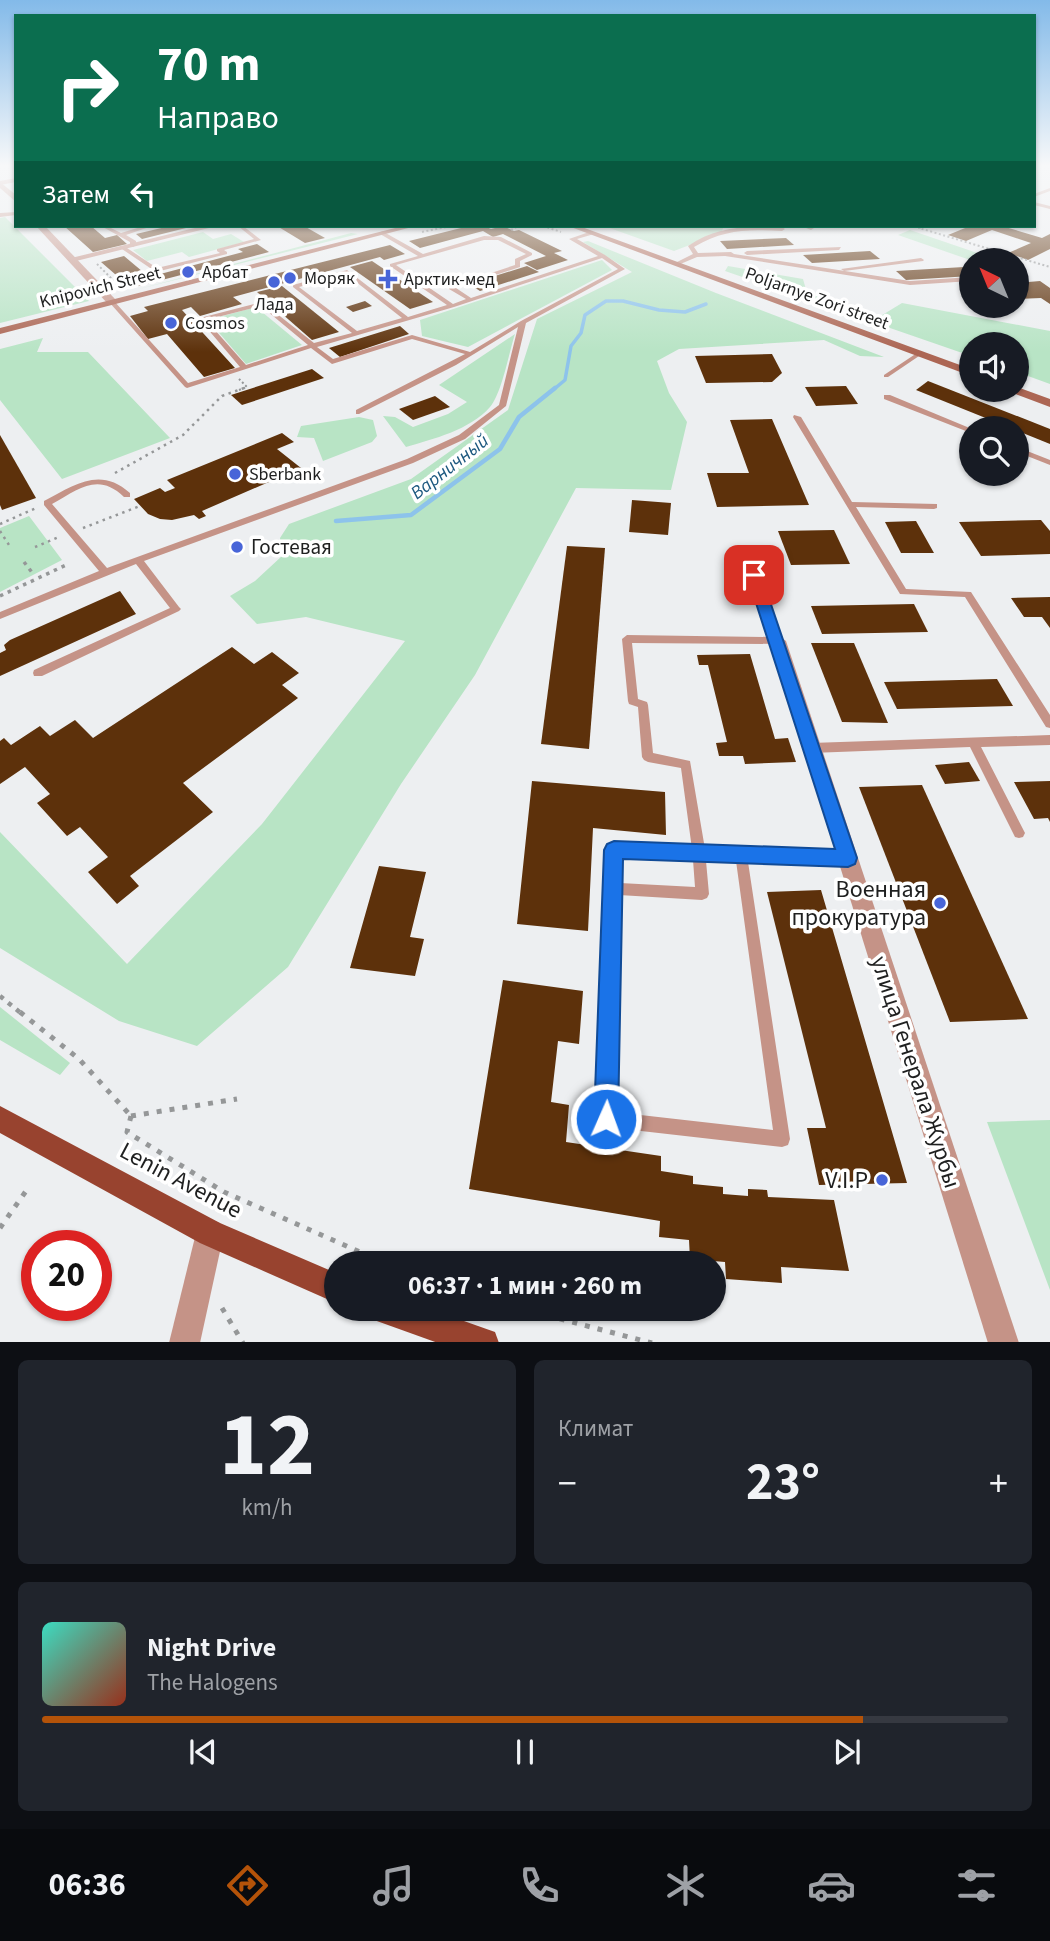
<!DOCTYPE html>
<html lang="ru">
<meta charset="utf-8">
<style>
body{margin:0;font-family:"Source Sans 3",sans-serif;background:#20242c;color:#f1f3f6;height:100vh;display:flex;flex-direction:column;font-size:26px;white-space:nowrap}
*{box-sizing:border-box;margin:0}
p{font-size:23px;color:#9ea1a6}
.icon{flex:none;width:38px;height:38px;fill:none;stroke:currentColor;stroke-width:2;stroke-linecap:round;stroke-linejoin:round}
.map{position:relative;height:1342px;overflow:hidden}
.drawer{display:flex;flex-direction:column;gap:18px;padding:18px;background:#0d0f14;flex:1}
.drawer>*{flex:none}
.hud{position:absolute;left:14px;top:14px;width:1022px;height:214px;border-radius:0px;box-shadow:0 2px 5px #0004;background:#0b6e4f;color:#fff;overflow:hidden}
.needle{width:46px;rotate:317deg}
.fabs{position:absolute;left:959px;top:248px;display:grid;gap:14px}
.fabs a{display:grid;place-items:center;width:70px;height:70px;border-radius:50%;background:#171b24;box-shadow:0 2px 5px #0004;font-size:35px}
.speed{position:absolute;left:21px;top:1230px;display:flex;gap:14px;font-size:35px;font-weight:700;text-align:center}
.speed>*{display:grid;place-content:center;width:91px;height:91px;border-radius:50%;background:#171b24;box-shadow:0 2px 5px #0004;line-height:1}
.speed .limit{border:10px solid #d22;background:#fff;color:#111}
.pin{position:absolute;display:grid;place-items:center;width:60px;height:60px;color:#fff;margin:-30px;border-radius:14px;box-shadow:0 4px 10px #0006}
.me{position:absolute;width:77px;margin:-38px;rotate:2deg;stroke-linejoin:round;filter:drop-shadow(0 0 5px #0008)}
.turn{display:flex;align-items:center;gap:24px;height:147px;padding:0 28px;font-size:32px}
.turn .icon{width:91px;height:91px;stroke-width:2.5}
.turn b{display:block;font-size:49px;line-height:60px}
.then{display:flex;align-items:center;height:66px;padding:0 28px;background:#0003;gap:14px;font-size:26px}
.big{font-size:52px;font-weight:700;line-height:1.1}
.drawer .card{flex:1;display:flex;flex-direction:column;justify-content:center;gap:10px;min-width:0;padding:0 24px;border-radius:10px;background:#20242c}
.drawer .dial{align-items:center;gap:0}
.dial b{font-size:91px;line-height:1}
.song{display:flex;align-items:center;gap:21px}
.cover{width:84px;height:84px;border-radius:10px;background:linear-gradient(135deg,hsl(170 70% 55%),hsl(10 70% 35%))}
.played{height:7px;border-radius:4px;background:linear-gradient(90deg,#b45309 85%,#363941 85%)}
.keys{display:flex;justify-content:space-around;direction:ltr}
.heat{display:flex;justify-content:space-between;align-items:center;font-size:38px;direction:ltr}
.drawer .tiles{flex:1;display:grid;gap:18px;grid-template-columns:1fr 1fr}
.card:last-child{grid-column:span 2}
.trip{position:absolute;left:324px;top:1251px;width:402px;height:70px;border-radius:35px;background:#171b24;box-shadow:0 2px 5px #0004;font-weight:700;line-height:70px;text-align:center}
.tab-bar{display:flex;height:112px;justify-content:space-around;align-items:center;background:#090b0e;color:#9ea1a6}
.tab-bar .icon{width:49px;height:49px}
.tab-bar .current{color:#b45309}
.tab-bar b{font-size:32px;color:#f1f3f6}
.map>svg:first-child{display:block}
</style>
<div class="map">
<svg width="1050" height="1343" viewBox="0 0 1050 1343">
<rect width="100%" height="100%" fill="#edeff1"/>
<g fill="#b8e4c5">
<path d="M5 217 89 301 0 323V218Z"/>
<path d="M604 226C619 226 645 230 659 226H724L721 233 674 251Z"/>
<path d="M910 230 989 257 973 261 898 235Z"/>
<path d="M203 232 213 239 231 234 244 242 189 257 182 252 147 261 133 250Z"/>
<path d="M351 233 358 234 135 290Z"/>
<path d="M588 241 716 293 884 357 860 356 824 340 679 349 657 361 669 393 687 422 671 490 576 488 475 675 401 784 288 967 197 1046 119 1021 0 948V832L127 964 262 824 405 641 306 617 257 624 230 596 255 581 282 556 280 538 289 524 411 479 508 410 537 319 632 272 583 242Z"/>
<path d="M602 260 612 270 468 347 422 336 420 320Z"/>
<path d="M728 266 803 279 807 293 879 317 902 303 1050 331V384L1017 372V345H971V356L725 271Z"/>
<path d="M256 307 302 345 246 364 208 320Z"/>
<path d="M515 334C509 352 502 393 490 407 470 430 433 439 406 447L383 416 395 417 413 427 448 414 467 402 439 385Z"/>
<path d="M43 338 37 352H88L170 438 62 479 0 400V349Z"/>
<path d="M359 417 373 420 377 436 372 442 323 461 314 438 297 437 301 426Z"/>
<path d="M29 516 62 560 0 592V528Z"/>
<path d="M0 1007 70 1063 60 1075 0 1040Z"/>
<path d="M1050 1120V1290L987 1122Z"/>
</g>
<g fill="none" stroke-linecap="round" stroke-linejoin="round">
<path stroke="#8dc3eb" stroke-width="3.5" d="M553 390 565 380 571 346 581 333 585 315 606 301H623L659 310 685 312 706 304"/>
<path stroke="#8dc3eb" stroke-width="4.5" d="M336 521 411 515 500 449 519 417 555 388"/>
</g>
<g fill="#5d310b">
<path d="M64 226H91L105 238 117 235 127 244 93 252Z"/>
<path d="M170 226 186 228 142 239 136 234Z"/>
<path d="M277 226H304L325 238 305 243Z"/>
<path d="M469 226H484L491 229 503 226 514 231 519 230 562 251 554 253 568 260 537 270 524 263 546 256 503 234 493 237 483 231 420 248 409 241Z"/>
<path d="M970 226H1002L1042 238 1050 234V249L1028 260 1008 253 1031 243 992 230 966 241 948 235Z"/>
<path d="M786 238 794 245 727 249 720 241Z"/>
<path d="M257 244 269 252 131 288 101 262 124 256 149 277 243 252 238 249Z"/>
<path d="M390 245 405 254 384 260 380 257 233 297 242 304 200 316 191 307 182 310 235 368 204 377 167 334 148 339 130 316 148 311 144 307Z"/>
<path d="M870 251 880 259 812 263 803 255Z"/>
<path d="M372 261 433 302 410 309 350 267Z"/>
<path d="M527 266 539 272 480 291 469 284Z"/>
<path d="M964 267 971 272V276L906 280 896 271Z"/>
<path d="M1040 281 1050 288V304L1041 298 1017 299V283Z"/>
<path d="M282 286 339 332 312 340 257 292Z"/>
<path d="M365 301 372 306 353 312 346 307Z"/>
<path d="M400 326 409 334 340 357 329 348Z"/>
<path d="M772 354 782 373 772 382 706 383 695 356Z"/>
<path d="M312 369 324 378 242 405 231 395Z"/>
<path d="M928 381 1050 429V444L916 390Z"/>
<path d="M846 386 858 404 816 406 805 387Z"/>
<path d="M435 396 450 407 413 420 399 409Z"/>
<path d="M772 419 809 505 717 507 707 473H749L730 420Z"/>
<path d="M282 433 294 442 277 449 301 468 202 511 206 516 199 519 194 515 172 520 160 519 148 514 134 499 160 488 165 492 175 488 167 480Z"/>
<path d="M0 435 36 498 2 510 0 505Z"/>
<path d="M632 500 671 503 668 535 629 532Z"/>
<path d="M1041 520 1050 531V554L981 556 959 522Z"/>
<path d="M916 521 934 553H901L885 522Z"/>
<path d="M834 530 850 564 791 565 778 531Z"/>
<path d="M567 546 605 548 589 749 541 744Z"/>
<path d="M120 591 136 614 0 676V653L6 650 4 645 10 640Z"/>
<path d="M1050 597V628L1042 617H1024L1011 598Z"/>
<path d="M914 604 928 632 822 634 811 606Z"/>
<path d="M811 643H854L888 723 842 722Z"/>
<path d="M232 647 254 664 272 652 299 673 282 685 298 698 183 783 213 812 130 876 139 886 117 904 88 872 108 857 80 827 67 836 37 803 50 794 25 767 0 784V741L4 738 11 745 40 726 50 736 75 720 93 738Z"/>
<path d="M750 654 775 739 788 738 796 762 745 764 743 756H719L716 743 727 742 708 665H699L697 655Z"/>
<path d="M997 679 1013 706 897 709 884 682Z"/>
<path d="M969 762 980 781 945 784 935 765Z"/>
<path d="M532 781 665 792 666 835 593 828 588 931 517 924Z"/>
<path d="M1050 781V822L1048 818 1034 819 1014 782Z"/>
<path d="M922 785 1028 1019 950 1022 859 787Z"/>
<path d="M379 866 426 872 410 937 424 939 415 976 350 968Z"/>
<path d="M821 890 907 1183 819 1185 807 1128H826L767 892Z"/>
<path d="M503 980 583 991 579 1044 558 1041 551 1102 569 1105 566 1142 661 1156V1171L693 1176V1184L723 1187V1194L748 1196V1189L767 1190 768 1197 834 1200 849 1271 781 1267 782 1283 726 1279 725 1262 690 1259 689 1240 659 1237 660 1221 469 1189Z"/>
</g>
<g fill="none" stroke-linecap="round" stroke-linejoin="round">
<g stroke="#959798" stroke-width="2" stroke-dasharray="2 2.5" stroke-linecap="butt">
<path d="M543 226 561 232"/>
<path d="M925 226 919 228 1050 267"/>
<path d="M511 230 518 226"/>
<path d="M422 232 451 226"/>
<path d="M97 264 121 288"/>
<path d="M239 390 247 387 239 379"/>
</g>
<g stroke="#959798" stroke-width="2.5" stroke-dasharray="2.5 4.5" stroke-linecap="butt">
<path d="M115 473 183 435 222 396 244 388"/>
<path d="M0 524 36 508"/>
<path d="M83 528 140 506"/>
<path d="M0 531 9 545"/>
<path d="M35 547 59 537"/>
</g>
<g stroke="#959798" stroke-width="3.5" stroke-dasharray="3.5 5" stroke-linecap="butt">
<path d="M24 562 34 575"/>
<path d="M0 596 66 565"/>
</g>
<path stroke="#959798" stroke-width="4.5" stroke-dasharray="4.5 6" stroke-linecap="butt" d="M0 996 22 1014"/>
<g stroke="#959798" stroke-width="5" stroke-dasharray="5 8" stroke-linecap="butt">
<path d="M20 1012 79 1059 131 1116"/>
<path d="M131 1116 127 1132 224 1192 387 1264"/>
<path d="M131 1116 237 1099"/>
<path d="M0 1228 26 1191"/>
<path d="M222 1308 243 1343"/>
<path d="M522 1309 652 1343"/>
</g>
<g fill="#c59387" fill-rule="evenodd">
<path d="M1050 188V191L1034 197V194Z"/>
<path d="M1034 202 1050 206V209L1034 205Z"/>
<path d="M16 212V215L0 217V213Z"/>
<path d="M101 226H107L121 233 144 226H152L126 235 136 241V245L133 247 130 245V242Z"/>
<path d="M238 226H243L261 240 224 250 227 252V254L156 272 119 247 124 246 157 268 220 253 217 251V249L254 239Z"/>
<path d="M801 226H809L814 228 811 230Z"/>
<path d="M757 227H782L785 229 782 231C748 229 724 229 694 247L698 253 731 252 734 254 910 281 971 277V281L910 285 725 256 697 257 678 265 673 264 693 254 688 246C709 231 732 227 757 227Z"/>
<path d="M382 231 423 254 484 236 501 237 532 253V255L520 261V267L456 288 471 298 598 256 569 239 592 231 594 234 577 239 605 255 625 269 526 323 506 406 465 439 413 463 144 561 179 607 181 609 179 611 42 676H34L33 673 34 670 170 608 136 564 0 619V612L99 571 44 505V501C74 485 100 466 130 493V497H124C98 472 79 489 52 504L107 568 407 459 459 435 499 405 518 327 456 365 359 414H356V410L465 354 412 339 332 364 311 348 187 388 185 387 109 302 114 301 188 383 240 367 200 320V318L262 302 314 343 352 333 293 287V285L347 270 408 317 447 305 390 266V264L418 256 380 234ZM484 240H498L526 254 515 259V265L449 287V289L466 299 453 304 396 265ZM602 258 618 269 521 321 470 352 412 335 333 359 317 347 454 307ZM346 274 402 318 357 331 299 287ZM261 306 308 345 246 365 206 320Z"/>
<path d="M841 247 839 250 747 255 744 253 747 251Z"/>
<path d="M921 258 924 260 923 261 844 271 841 269Z"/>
<path d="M917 353 922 354 888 377H884V375Z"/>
<path d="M884 395H890L972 429 971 433 884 399Z"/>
<path d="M794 415 801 417 852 502 937 504V508L934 509 856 507 906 589 971 592 1050 715V728L1046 727 965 597 900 594 793 417Z"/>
<path d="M1017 447 1050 460V465L1017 452Z"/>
<path d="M754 571 759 574 783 641 782 644 632 643 638 699 647 702 648 705 653 753 690 761 705 849 848 852 853 854 854 858 853 862 848 864 748 862 790 1139 788 1145 782 1147 606 1127 600 1125 598 1119 608 850 610 846 614 844 692 849 681 768 648 762 644 760 642 757 638 707 629 704 628 701 622 639 627 635 772 637 749 574ZM620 856 693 860 695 887 620 883ZM706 861H736L773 1130 614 1112 619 895 702 900 707 898 709 894Z"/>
<path d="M1050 735V745L981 747 1025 833 1023 837 1019 838 1015 837 970 747 811 753 807 751 805 748 807 745 811 743Z"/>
</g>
<g fill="#c59387" fill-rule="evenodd">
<path d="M16 178V182L0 185V181Z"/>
<path d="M203 226H217L72 262 67 259Z"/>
<path d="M778 635 786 641 1019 1343H988L770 641Z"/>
<path d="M210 1219 220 1223 224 1233 200 1343H169L196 1233 200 1223Z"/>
</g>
<g fill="#c59387" fill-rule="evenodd">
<path d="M0 182 16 195V202L0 188Z"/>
<path d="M36 226H45L116 300V304H108Z"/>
</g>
<g fill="#ac6654" fill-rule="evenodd">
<path d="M403 226H416L0 334V328Z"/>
<path d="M568 226H579L971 369V376Z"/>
<path d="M1017 387 1050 399V407L1013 393 1011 390H1017Z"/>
</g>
<g fill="#98432f" fill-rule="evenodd">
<path d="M0 1106 220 1223 336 1273V1303L200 1243 0 1133Z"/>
<path d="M370 1309H430L495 1332 499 1343H438L374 1320Z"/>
</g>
</g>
<linearGradient id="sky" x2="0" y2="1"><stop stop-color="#83bae9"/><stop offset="0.47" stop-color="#f7f8f9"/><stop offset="1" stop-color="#f7f8f9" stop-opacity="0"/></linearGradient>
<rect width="1050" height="352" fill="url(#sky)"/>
<path fill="#1a73e8" stroke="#114b97" stroke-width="2" d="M754 570 761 575 857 858 855 864 848 867 623 859 618 1119 615 1128 606 1131 598 1128 594 1119 604 850 607 844 614 841 835 849 747 575Z"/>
<g fill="#4865d8" stroke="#fff" stroke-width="2.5">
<circle cx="188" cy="272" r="7"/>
<circle cx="290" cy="278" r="7"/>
<path d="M384.5 268.5h7v7h7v7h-7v7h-7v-7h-7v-7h7z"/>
<circle cx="274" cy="282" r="7"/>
<circle cx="171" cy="323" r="7"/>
<circle cx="235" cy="474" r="7"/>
<circle cx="237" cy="547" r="7"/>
<circle cx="940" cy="903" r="7"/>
<circle cx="882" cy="1180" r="7"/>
</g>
<g text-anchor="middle" stroke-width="7" stroke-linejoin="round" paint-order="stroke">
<g font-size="18" fill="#1f2020" stroke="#fff" text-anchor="start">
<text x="202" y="278">Арбат</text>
<text x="304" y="284">Моряк</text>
<text x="404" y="285">Арктик-мед</text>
<text x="274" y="310" text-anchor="middle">Лада</text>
<text x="185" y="329">Cosmos</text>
<text x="249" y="480">Sberbank</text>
</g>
<g font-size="18" fill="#1f2020" stroke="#fff">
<text transform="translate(100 287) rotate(-14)" y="6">Knipovich Street</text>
<text transform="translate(817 298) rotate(20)" y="6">Poljarnye Zori street</text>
</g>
<g font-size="19" font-style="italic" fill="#1c587f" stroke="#fff">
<text transform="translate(449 466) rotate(-38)" y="7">Варничный</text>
</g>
<g font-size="21" fill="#1f2020" stroke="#fff" text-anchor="start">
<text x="251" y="554">Гостевая</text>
</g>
<g font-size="24" fill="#1f2020" stroke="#fff" text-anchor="end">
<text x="926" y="897">Военная<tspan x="926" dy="28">прокуратура</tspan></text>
<text x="868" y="1188">V.I.P</text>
</g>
<g font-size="24" fill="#1f2020" stroke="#fff">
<text transform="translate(916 1072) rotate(72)" y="8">улица Генерала Журбы</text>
<text transform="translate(181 1180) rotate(28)" y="8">Lenin Avenue</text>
</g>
</g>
</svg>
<div class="fabs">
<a><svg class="needle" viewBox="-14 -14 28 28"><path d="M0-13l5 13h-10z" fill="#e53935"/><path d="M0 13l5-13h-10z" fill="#9ea1a6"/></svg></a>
<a><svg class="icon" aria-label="sound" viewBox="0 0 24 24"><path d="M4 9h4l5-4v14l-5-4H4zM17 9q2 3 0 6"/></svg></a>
<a><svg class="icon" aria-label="search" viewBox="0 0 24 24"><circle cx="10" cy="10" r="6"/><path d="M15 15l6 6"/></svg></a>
</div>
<div class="speed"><div class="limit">20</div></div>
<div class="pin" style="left:754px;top:575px;background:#d93025"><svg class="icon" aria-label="arrive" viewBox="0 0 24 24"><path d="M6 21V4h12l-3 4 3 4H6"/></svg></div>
<svg class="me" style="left:606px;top:1119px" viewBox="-20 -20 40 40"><circle r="17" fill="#1a73e8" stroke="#fff" stroke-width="3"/><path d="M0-11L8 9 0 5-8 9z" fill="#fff"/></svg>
<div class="trip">06:37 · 1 мин · 260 m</div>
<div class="hud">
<div class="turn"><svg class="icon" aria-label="right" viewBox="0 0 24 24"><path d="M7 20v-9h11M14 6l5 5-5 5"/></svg><div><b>70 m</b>Направо</div></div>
<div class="then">Затем<svg class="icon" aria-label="left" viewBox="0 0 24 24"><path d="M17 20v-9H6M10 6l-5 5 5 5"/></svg></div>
</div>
</div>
<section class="drawer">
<div class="tiles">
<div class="card dial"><b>12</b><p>km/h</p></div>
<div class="card"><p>Климат</p>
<div class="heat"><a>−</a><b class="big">23°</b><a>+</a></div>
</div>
<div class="card">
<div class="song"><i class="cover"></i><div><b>Night Drive</b><p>The Halogens</p></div></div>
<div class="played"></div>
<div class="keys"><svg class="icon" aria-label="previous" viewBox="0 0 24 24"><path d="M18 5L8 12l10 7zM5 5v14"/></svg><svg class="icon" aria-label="pause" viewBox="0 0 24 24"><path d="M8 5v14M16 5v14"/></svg><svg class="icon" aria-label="next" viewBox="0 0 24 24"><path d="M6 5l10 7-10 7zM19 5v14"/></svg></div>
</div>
</div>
</section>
<nav class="tab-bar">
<b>06:36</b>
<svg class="icon current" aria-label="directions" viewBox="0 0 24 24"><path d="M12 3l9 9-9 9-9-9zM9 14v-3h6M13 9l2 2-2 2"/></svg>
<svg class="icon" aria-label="music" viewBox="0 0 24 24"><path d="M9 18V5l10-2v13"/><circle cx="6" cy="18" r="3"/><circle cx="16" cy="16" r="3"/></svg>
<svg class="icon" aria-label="phone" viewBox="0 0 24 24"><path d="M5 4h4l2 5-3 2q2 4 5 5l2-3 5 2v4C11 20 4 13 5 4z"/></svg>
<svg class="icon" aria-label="climate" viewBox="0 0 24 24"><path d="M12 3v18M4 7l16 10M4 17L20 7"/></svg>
<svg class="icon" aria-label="car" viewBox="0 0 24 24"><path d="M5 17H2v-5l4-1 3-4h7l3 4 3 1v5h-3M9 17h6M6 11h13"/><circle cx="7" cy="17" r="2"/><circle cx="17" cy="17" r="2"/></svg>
<svg class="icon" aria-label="filters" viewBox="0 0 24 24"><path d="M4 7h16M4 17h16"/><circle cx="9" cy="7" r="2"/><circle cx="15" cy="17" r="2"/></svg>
</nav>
